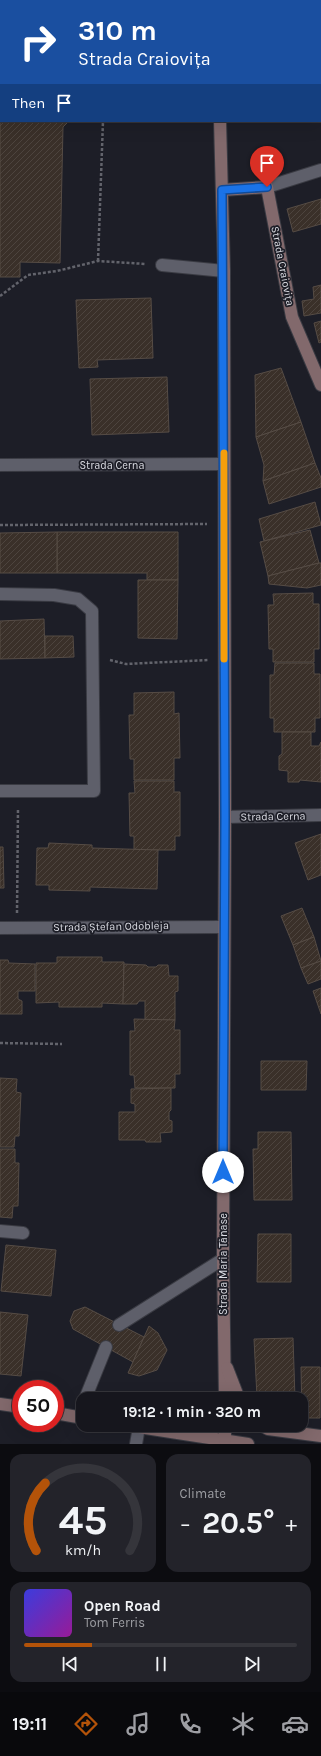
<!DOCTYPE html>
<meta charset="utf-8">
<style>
body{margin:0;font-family:Karla,sans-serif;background:#23232a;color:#f1f3f6;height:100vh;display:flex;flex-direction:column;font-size:15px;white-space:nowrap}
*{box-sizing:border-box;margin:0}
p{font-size:13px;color:#9e9fa4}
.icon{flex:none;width:22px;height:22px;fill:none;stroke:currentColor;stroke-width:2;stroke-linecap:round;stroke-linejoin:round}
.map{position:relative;height:1444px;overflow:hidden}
.details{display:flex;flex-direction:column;gap:10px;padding:10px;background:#0c0c10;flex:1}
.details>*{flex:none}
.hud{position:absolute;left:0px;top:0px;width:321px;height:122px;box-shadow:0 4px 16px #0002,0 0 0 1px #35353b;background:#1a4fa0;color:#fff;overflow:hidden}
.speed{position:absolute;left:12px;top:1380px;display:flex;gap:8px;font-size:20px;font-weight:700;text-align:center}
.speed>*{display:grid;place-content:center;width:52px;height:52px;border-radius:50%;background:#16161d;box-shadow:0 4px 16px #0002,0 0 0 1px #35353b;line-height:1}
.speed .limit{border:6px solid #d22;background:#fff;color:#111}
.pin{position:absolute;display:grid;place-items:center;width:34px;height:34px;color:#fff;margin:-41px -17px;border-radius:50% 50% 50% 0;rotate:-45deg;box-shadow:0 0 4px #0007}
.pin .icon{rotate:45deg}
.me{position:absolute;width:44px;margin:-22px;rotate:0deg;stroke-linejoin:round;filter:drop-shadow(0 0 3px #0008)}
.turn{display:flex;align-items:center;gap:14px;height:84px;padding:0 12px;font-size:18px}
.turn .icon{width:52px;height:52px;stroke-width:2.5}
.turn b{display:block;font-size:28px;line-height:34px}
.then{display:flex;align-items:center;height:38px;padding:0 12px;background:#0003;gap:8px;font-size:15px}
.big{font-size:30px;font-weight:700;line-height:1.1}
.details .widget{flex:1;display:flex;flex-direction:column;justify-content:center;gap:6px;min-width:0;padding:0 14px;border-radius:12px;background:#23232a}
.details .dial{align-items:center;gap:0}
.dial svg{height:104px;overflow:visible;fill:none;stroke:#35353b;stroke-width:7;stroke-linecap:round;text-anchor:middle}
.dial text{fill:#f1f3f6;stroke:none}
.song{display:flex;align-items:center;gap:12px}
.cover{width:48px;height:48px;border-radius:6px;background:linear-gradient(135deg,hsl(240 70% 55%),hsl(300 70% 35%))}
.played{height:4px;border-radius:2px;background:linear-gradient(90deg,#b45309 25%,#35353b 25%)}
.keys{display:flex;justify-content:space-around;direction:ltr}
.heat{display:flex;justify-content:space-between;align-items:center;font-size:22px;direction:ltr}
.details .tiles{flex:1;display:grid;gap:10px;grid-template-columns:1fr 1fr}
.widget:last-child{grid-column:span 2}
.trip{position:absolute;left:76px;top:1392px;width:232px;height:40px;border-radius:12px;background:#16161d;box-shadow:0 4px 16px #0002,0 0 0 1px #35353b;font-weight:700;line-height:40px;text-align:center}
.dock{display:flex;height:64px;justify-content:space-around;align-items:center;background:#09090c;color:#9e9fa4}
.dock .icon{width:28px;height:28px}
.dock .on{color:#b45309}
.dock b{font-size:18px;color:#f1f3f6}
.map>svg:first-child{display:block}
</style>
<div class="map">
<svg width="321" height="1444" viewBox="0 0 321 1444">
<defs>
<pattern id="building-hatch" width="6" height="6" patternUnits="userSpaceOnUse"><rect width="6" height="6" fill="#3a3029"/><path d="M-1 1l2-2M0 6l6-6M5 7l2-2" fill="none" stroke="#4d443e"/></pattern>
</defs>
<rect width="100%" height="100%" fill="#1d1e27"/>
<path fill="#344f16" d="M0 0H178V1H1L0 61Z"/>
<g fill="url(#building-hatch)" stroke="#564c45">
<path d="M0 90 1 121H69L63 127 60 263 20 262V277H0Z"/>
<path d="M321 199V224L293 232 287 209Z"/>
<path d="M321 285V313L304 316 302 301 314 299 313 287Z"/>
<path d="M151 298 153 358 97 360 98 367 79 368 76 300Z"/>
<path d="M321 321V342L319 343 314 323Z"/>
<path d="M281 368 301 422 256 437 255 375Z"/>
<path d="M167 377 169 432 92 435 90 379Z"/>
<path d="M301 422 315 463 263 481 264 465 256 437Z"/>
<path d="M315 463 321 478V487L269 504 263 481Z"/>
<path d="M315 502 321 525 264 541 259 519Z"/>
<path d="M310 530 319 563 268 576 260 542Z"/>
<path d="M57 532H178V580H147V573H57Z"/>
<path d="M57 532V573H0V533Z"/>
<path d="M319 563H321V585L307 588 269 584 268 576Z"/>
<path d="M138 580H178L177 639 138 638Z"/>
<path d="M313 593V604H319V649H314V662H273V649H269L268 605H274L273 594Z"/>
<path d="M44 619 45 658 0 659V621Z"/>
<path d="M45 636H73L74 657 45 658Z"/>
<path d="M275 663H314V674H320V718H315V732H274V718H270V675H274Z"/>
<path d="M174 692V714L179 713 180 758H174V780H134V759H130L129 715H134V693Z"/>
<path d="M282 732H311V746H319L321 742V782L300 780 299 782H288V771L279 770V756L282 754Z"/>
<path d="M134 781H174V792H180V836H175V850H134V836H130L129 793H135Z"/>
<path d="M321 834V875L308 880 295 843Z"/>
<path d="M49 843 92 845V848L158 850 157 889 90 887V891L49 890V885H36L37 848H48Z"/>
<path d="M0 847H3L4 888H0Z"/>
<path d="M302 908 314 937 293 945 281 916Z"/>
<path d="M314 937 321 961 301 968 293 945Z"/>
<path d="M57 957H102V962H124L123 1004 102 1003V1007H59V1002L36 1003V963H57Z"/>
<path d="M0 960H8L9 963 35 964V991H18V999L22 1001V1014H0Z"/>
<path d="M321 961V979L308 984 301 968Z"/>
<path d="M124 964 146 965 148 967H156L158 965H168L169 976H178V991L175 992V1020H145V1001H139L137 1004H123Z"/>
<path d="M321 988V1014L313 991Z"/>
<path d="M134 1019 175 1020 174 1030H180V1074H175V1088H135L134 1075H130V1031H135Z"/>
<path d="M261 1061H307L306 1090H261Z"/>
<path d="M0 1078 17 1079 16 1092 21 1093 19 1136H15L14 1147H0Z"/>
<path d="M171 1088V1110L169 1112V1120L172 1121V1132L160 1133 161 1142H146L145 1140H119V1112H135V1104L131 1103V1089Z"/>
<path d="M258 1132H291L292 1200H254L253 1149H258Z"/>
<path d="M0 1149H15V1163H19L18 1206H13L12 1218 0 1217Z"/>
<path d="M258 1234H291V1282H257Z"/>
<path d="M6 1245 56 1250 51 1296 1 1291Z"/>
<path d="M85 1307 144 1337 133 1362 73 1329 70 1321 74 1311Z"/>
<path d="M0 1312 28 1315 21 1376 0 1374Z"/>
<path d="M149 1326 158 1333 167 1350 157 1370 139 1376 128 1373Z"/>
<path d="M293 1338 295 1399H262L257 1397 254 1339Z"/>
<path d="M301 1367H320V1418H302Z"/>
</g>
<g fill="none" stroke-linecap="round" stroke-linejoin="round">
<g stroke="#3a3b43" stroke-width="14">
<g id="lane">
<path d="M162 265 224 271"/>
<path d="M0 594 54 595 78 599 92 611 94 791H0"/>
<path d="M119 1325 223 1259"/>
<path d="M85 1399 106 1347"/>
<path d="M136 1444 139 1427"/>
</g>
</g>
<g stroke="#3a3b43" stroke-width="14">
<g id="street">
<path d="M267 187 321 170"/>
<path d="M0 465 224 464"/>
<path d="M225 817 321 815"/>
<path d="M0 928 223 927"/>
<path d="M0 1231 23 1233"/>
</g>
</g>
<g stroke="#3a3b43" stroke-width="14">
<g id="secondary">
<path d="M203 0V1"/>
<path d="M221 1 222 0"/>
<path d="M220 121 224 271 225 817 223 1259 225 1399"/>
<path d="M222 190 267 187 292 317 321 385"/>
<path d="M227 1368 239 1399"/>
<path d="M0 1404 21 1407"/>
<path d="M55 1413 83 1418"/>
<path d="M126 1425 248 1444"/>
<path d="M225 1425V1440"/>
<path d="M261 1425 268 1429 321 1436"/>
</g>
</g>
<g stroke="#63646c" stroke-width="2.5" stroke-dasharray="3 2" stroke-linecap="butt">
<path d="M76 0 77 1"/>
<path d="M312 1V0"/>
<path d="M320 67H321"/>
<path d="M98 261 103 121"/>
<path d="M0 296 28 275 57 271 98 261 146 264"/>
<path d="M0 525 207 524"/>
<path d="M110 660 126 664 208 660"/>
<path d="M17 913 18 808"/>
<path d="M0 1043 62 1044"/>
</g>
<use href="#lane" stroke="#5e5f6a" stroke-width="12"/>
<use href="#street" stroke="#5e5f6a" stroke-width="12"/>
<use href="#secondary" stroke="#82696c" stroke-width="12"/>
</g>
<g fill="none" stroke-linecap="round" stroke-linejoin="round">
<g stroke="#114b97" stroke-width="10">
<path id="route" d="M223 1172 225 817 222 190 267 187"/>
</g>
<use href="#route" stroke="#1a73e8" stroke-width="7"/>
<path stroke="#f59e0b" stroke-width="7" d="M224 453V659"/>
</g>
<g text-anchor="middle" stroke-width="3.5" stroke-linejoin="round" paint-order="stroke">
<g font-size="11" fill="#dcdde4" stroke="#1d1e27">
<text transform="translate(283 266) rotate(79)" y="4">Strada Craiovița</text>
<text x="112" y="469">Strada Cerna</text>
<text transform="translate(273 816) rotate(-1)" y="4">Strada Cerna</text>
<text transform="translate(111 926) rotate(-1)" y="4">Strada Ștefan Odobleja</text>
<text transform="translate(223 1264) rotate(-90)" y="4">Strada Maria Tănase</text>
</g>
</g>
</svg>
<div class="speed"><div class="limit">50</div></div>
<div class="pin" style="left:267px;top:187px;background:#d93025"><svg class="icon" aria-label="arrive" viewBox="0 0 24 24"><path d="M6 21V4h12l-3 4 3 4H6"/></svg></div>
<svg class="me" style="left:223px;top:1172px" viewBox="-20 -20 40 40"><circle r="19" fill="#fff"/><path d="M0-13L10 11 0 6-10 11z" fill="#1a73e8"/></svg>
<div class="trip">19:12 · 1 min · 320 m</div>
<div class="hud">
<div class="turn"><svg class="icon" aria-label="right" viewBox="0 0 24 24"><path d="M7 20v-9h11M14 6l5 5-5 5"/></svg><div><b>310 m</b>Strada Craiovița</div></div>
<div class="then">Then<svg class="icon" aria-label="arrive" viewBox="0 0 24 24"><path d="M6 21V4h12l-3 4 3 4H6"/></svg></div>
</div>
</div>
<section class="details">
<div class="tiles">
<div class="widget dial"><svg viewBox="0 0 100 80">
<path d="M14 69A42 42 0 1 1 86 69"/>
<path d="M14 69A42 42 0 0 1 21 17" stroke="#b45309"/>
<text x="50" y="56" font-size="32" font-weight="700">45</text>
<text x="50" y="72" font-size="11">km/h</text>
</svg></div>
<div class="widget"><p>Climate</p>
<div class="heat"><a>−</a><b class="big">20.5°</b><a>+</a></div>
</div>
<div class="widget">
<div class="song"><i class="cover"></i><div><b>Open Road</b><p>Tom Ferris</p></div></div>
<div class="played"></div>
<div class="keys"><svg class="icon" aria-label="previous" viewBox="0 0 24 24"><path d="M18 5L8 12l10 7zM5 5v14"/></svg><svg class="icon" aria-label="pause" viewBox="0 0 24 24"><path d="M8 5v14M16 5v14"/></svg><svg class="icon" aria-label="next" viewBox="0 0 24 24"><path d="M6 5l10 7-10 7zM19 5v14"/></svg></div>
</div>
</div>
</section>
<nav class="dock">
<b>19:11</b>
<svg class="icon on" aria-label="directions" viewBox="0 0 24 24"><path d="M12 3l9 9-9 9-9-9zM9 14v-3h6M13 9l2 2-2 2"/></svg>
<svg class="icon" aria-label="music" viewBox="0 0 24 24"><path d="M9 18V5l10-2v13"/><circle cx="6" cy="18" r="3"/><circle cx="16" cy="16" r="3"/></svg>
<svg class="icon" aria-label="phone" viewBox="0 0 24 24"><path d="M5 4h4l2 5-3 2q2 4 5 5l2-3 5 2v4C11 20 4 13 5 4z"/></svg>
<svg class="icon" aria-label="climate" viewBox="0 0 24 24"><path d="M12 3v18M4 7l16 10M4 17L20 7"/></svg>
<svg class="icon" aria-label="car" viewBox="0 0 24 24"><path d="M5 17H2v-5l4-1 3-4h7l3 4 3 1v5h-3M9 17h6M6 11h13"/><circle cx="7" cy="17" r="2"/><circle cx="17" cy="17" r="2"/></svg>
</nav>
